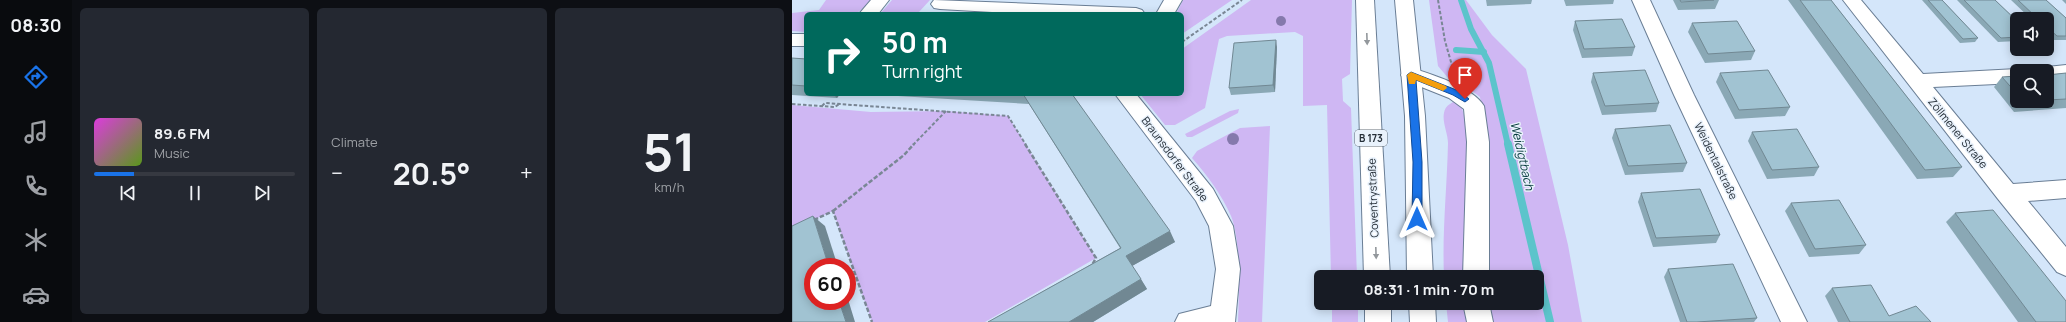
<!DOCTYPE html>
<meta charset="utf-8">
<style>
body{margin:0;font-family:Manrope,sans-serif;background:#242831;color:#f1f3f6;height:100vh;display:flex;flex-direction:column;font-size:15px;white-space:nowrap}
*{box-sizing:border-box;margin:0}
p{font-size:13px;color:#9ea1a6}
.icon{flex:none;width:22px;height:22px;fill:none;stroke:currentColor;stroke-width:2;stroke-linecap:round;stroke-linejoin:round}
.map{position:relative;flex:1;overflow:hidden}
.side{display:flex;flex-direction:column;gap:8px;padding:8px;background:#0d0f14;width:720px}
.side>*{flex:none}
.banner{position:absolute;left:12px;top:12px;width:380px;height:84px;border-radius:6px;box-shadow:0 2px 10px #0003;background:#00695c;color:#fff;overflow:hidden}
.buttons{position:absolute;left:1218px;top:12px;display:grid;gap:8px}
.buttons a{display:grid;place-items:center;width:44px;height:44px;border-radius:6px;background:#171b24;box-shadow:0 2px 10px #0003;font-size:20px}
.speed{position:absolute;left:12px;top:258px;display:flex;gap:8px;font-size:20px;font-weight:700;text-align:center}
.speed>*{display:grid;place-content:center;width:52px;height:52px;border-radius:50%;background:#171b24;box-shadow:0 2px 10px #0003;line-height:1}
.speed .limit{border:6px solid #d22;background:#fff;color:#111}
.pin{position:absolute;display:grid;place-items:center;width:34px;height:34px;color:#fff;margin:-41px -17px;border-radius:50% 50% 50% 0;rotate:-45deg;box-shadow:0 0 4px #0007}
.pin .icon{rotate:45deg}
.me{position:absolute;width:44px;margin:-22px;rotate:0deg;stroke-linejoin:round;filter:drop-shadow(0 0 3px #0008)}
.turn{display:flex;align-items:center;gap:14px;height:84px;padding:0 12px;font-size:18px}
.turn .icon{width:52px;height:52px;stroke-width:2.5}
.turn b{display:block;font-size:28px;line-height:34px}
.big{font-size:30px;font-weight:700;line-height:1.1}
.side .card{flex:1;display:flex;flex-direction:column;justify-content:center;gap:6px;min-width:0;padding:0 14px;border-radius:6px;background:#242831}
.side .dial{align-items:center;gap:0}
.dial b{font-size:52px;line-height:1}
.song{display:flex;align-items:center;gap:12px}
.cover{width:48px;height:48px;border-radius:6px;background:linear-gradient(135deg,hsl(300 70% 55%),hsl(90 70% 35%))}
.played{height:4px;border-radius:2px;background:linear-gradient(90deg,#1a73e8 20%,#363941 20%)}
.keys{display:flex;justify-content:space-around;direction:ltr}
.heat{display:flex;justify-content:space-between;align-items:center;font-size:22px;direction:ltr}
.side .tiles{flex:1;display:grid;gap:8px;grid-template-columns:repeat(3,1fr)}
.trip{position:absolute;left:522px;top:270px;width:230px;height:40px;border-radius:6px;background:#171b24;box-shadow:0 2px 10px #0003;font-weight:700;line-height:40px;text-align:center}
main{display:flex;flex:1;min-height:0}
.tab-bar{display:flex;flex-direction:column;width:72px;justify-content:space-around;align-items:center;background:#090b0e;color:#9ea1a6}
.tab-bar .icon{width:28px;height:28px}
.tab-bar .selected{color:#1a73e8}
.tab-bar b{font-size:18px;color:#f1f3f6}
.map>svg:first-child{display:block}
</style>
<main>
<nav class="tab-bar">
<b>08:30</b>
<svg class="icon selected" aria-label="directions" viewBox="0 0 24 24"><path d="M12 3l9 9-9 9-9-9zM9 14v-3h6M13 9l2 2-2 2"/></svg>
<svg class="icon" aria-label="music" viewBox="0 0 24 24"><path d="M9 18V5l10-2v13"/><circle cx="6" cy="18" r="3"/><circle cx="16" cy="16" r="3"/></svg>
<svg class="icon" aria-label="phone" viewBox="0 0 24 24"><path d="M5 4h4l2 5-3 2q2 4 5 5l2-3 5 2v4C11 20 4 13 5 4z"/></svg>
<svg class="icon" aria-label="climate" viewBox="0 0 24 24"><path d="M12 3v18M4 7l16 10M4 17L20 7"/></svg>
<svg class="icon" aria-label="car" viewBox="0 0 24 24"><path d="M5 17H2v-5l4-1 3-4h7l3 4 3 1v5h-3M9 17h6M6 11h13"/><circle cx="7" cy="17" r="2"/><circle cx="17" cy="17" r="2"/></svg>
</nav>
<section class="side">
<div class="tiles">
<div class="card">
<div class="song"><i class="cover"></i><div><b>89.6 FM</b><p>Music</p></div></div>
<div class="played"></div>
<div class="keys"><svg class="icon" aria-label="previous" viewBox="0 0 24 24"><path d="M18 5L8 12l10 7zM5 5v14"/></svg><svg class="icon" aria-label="pause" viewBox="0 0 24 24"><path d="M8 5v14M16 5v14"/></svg><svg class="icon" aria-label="next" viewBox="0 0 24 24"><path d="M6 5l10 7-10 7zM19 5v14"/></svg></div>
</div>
<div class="card"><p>Climate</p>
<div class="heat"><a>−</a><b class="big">20.5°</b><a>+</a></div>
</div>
<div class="card dial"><b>51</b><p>km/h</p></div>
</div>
</section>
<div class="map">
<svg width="1274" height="322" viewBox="0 0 1274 322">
<rect width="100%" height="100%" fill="#d4e6fa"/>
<g fill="#cfb7f3">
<path d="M34 0H80L64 14H14V32L0 31V13L27 10Z"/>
<path d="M100 0H138L126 13 136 14H88Z"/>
<path d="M391 0H440L390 34V14H384Z"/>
<path d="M459 0H560L558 74 550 79 551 101 559 108 565 277H539L535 105 511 106V36L503 32 435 36 427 39 413 108 383 125H373L348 94H390V49Z"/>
<path d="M637 0H674L700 35 734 69 776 245 790 322H656L654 303H745V277H652C650 232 655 188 656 143 656 134 650 122 652 113 653 105 661 102 667 99L676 128H693L688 97 672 85 657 79 646 66Z"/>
<path d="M0 105 79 112 154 111 216 116 304 258 193 322H80L41 211 0 230Z"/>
<path d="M447 109 446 113 400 137H395L393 134 438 111Z"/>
<path d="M478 126 470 322H446C447 296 449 239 439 216 430 195 415 175 400 158L405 151 448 128Z"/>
<rect x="540" y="303" width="26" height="19"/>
</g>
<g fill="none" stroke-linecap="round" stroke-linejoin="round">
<g stroke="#5cc4cb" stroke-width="6">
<path d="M669 0 679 29 697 63 716 145"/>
<path d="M664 50 692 52"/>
</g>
<path stroke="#5cc4cb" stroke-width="8" d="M716 144 758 322"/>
<g stroke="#6a7e95" stroke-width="2">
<g id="minor">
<path d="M79 0H97L86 14H67Z"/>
<path d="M142 0 344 8 350 10 353 14H237L148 9 142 8 139 4Z"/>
<path d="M372 0H390L382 14H364Z"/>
<path d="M840 0H858L902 95 1015 322H989L882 95Z"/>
<path d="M1051 0H1069L1131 74 1225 69 1231 71H1225V83L1141 87 1221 184 1274 180V198L1236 201 1274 247V276L1265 272 1206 199Z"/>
<rect x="0" y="34" width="14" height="12"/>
<path d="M1274 65V79L1255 81V71H1247L1255 67Z"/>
<path d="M619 68C639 74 681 87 692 106L697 142V277H671L675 142 672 109 657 98 612 80 609 75 612 70Z"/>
<path d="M323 94H344L421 189 441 226 448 269 443 322H383L387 314 419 306 424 269 417 226 404 201Z"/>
<path d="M671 303H697L701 322H675Z"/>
</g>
</g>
<g stroke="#6a7e95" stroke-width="2">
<g id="major">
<path d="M564 0H582L598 277H572Z"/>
<path d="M603 0H621L633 116 641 277H615L613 116Z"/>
<rect x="573" y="303" width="26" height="19"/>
<path d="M617 303H643L644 322H618Z"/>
</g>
</g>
<g stroke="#7a8795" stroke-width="2" stroke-dasharray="3.5 2" stroke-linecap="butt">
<path d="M646 0 653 41 661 69"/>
<path d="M390 42 450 0"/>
<path d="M0 104 43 107 47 104"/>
<path d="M30 106 33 103 216 116 234 145"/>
<path d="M121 145 154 111"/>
</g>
<g stroke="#7a8795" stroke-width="2.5" stroke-dasharray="4.5 2" stroke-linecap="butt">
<path d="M233 144 304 258 300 265"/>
<path d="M41 211 112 155 122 144"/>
<path d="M22 220 41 211 80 322"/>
</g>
<use href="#minor" fill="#fff" fill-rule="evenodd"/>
<use href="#major" fill="#fff" fill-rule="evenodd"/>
</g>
<g fill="#8579ac">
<circle cx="489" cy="21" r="5"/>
<circle cx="441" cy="139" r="6"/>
</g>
<g fill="#8aa8b5">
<path d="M694 0H740L739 4 695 6Z"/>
<path d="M772 0H822L821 4 774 6Z"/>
<path d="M881 0H927L923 9 886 10Z"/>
<path d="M996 0H1039L1170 167 1161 177 1125 179Z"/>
<path d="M1130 0H1150L1186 38 1183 42 1168 43Z"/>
<path d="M1165 0H1203L1225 21V41L1206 42Z"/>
<path d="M1219 0H1254L1274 18V40H1262L1255 34V19H1239Z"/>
<path d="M1270 0H1274V4Z"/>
<path d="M783 21 843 47 840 56 790 58 781 30Z"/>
<path d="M900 23 963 51 959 60 913 63 896 32Z"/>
<path d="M485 47 483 92 439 95 437 88Z"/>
<path d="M0 58 14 59V94H48L45 98 0 95Z"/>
<path d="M801 73 867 103 864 112 810 115 799 82Z"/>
<path d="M928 73 998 107 993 116 943 119 924 82Z"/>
<path d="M1274 73V108L1222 112 1202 87 1210 77 1225 76V101H1255V75Z"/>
<path d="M73 94H280L383 242 340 266 355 289 301 322H196L328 248 237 104Z"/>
<path d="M823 129 895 163 891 172 833 175 820 138Z"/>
<path d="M960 132 1027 167 1022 176 975 179 956 141Z"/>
<path d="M849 193 928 235 924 243 861 247 846 202Z"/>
<path d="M999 203 1074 245 1067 254 1017 257 993 211Z"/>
<path d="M1163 213 1274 322H1226L1154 222Z"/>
<path d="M876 269 965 318 962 322H888L872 277Z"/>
<path d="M1040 288 1097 316 1139 322H1046L1033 296Z"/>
</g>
<g fill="#718893">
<path d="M484 40 485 47 483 92 481 85Z"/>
<path d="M41 94H48L45 98Z"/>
<path d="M21 216 33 226 46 267H37Z"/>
<path d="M378 231 383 242 340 266 334 256Z"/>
<path d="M349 279 355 289 301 322H277Z"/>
<path d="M55 296 63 322H54L47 301H55Z"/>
</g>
<g fill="#a1c3d2" stroke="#718893">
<path d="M888 0H922L889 2Z"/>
<path d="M1008 0H1039L1170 167 1133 170Z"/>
<path d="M1136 0H1150L1186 38 1171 39Z"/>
<path d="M1172 0H1203L1225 21V37L1209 38Z"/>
<path d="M1226 0H1254L1274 18V36H1265L1255 27V19H1246Z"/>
<path d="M830 19 843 47 792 49 783 21Z"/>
<path d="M945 21 963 51 916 54 900 23Z"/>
<path d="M484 40 481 85 437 88 442 43Z"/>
<path d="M0 58 14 59V86L0 85Z"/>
<path d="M853 70 867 103 813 106 801 73Z"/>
<path d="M976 70 998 107 947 110 928 73Z"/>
<path d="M1274 73V99L1255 100V75Z"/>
<path d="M1225 76V94L1210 77Z"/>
<path d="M231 94H280L378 231 334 256 349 279 277 322H196L329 248Z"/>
<path d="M878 125 895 163 836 166 823 129Z"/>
<path d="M1005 129 1027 167 980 170 960 132Z"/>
<path d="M908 189 928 235 864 238 849 193Z"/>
<path d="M1047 200 1074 245 1023 249 999 203Z"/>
<path d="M1201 210 1274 301V322H1244L1163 213Z"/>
<path d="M21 216 37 267H21V301H47L54 322H0V226Z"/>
<path d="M941 264 965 318 905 322H895L876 269Z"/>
<path d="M1079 285 1097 316 1124 306 1139 322H1058L1040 288Z"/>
</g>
<defs><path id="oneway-solid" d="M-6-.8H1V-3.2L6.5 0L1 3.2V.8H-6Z"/></defs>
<g fill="#93989c">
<use href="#oneway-solid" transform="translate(575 39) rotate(88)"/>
<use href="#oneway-solid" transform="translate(584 253) rotate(88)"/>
</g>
<path fill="#1a73e8" stroke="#114b97" d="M619 72 667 91 677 99 673 102 661 95 624 80 630 162V219L625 223 620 219 621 162 615 75Z"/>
<path fill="#f59e0b" d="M619 72 654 86 655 88 651 91 624 80 623 84H617L615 75Z"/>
<g text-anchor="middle" stroke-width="3" stroke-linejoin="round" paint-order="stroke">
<rect fill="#e9f2fc" stroke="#616a74" stroke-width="1" x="563" y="130" width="32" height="16" rx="3"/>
<g font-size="10" font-weight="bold" fill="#273039">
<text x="579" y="142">B 173</text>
</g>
<g font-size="11" fill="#273039" stroke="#e9f2fc">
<text transform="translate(1166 133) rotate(51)" y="4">Zöllmener Straße</text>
<text transform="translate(383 159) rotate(53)" y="4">Braunsdorfer Straße</text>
<text transform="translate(924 161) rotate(64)" y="4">Weidentalstraße</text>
<text transform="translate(581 198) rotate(-92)" y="4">Coventrystraße</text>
</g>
<g font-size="12" font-style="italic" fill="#05393c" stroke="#e9f2fc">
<text transform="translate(730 156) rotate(77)" y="4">Weidigtbach</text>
</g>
</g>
</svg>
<div class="buttons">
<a><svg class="icon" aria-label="sound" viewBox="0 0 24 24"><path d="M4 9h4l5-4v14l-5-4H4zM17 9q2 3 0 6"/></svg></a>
<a><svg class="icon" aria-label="search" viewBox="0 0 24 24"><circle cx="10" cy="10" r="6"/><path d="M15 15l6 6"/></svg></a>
</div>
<div class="speed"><div class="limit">60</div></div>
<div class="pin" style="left:673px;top:99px;background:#d93025"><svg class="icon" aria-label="arrive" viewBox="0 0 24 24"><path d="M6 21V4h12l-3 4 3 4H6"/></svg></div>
<svg class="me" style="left:625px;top:219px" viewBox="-20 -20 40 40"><path d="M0-17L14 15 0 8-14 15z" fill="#1a73e8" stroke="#fff" stroke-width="4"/></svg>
<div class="trip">08:31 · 1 min · 70 m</div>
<div class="banner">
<div class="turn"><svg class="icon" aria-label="right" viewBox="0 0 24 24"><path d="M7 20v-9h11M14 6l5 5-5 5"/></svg><div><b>50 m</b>Turn right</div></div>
</div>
</div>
</main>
